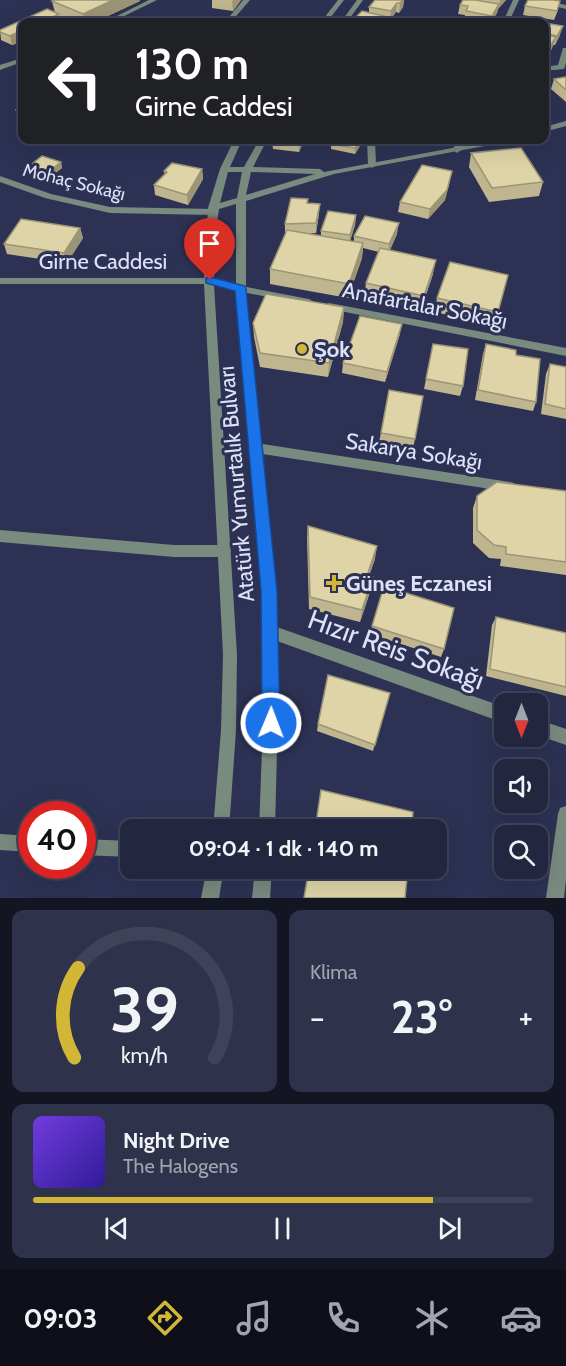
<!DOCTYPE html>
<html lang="tr">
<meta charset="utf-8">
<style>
body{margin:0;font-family:Cabin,sans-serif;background:#2e324a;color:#f1f3f6;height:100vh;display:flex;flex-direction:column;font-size:22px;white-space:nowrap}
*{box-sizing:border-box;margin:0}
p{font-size:20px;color:#a2a5b0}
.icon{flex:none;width:33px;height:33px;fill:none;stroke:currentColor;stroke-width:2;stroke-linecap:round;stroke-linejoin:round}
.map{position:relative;height:898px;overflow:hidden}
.sheet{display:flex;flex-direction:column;gap:12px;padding:12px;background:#131523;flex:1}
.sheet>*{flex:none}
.hud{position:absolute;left:18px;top:18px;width:531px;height:126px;border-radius:12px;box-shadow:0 6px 24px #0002,0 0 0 2px #3f4359;background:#202124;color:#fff;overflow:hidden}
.needle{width:39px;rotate:180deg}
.controls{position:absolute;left:494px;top:693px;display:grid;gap:12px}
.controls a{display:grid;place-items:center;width:54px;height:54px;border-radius:12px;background:#22263f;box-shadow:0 6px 24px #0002,0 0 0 2px #3f4359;font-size:30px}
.speed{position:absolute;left:18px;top:801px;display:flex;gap:12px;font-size:30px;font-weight:700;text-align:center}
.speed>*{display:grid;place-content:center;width:78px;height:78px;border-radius:50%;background:#22263f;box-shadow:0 6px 24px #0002,0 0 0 2px #3f4359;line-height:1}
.speed .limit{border:9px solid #d22;background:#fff;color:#111}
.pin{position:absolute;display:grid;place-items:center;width:51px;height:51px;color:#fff;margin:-62px -26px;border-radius:50% 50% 50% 0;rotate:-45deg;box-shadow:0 0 6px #0007}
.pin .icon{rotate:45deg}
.me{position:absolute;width:66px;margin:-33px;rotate:1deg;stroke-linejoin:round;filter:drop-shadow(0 0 4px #0008)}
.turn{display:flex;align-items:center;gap:21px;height:126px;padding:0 18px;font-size:27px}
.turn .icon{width:78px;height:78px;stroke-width:2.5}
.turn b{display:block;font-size:42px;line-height:51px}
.big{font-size:45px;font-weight:800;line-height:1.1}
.sheet .widget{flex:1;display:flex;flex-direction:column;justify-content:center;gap:9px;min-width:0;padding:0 21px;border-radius:12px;background:#2e324a}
.sheet .dial{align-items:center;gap:0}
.dial svg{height:156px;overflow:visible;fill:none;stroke:#3f4359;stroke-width:7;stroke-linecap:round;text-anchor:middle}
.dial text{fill:#f1f3f6;stroke:none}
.song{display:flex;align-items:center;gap:18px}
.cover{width:72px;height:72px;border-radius:9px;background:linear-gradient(135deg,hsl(260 70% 55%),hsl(250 70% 35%))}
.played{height:6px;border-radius:3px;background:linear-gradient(90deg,#d2b736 80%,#3f4359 80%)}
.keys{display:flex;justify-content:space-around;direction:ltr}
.heat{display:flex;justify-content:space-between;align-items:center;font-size:33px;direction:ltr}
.sheet .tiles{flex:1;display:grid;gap:12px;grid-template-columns:1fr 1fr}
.widget:last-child{grid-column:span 2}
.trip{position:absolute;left:120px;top:819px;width:327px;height:60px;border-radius:12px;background:#22263f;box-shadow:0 6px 24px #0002,0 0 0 2px #3f4359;font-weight:800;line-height:60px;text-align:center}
.tabs{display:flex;height:96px;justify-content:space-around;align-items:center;background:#0e0f19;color:#a2a5b0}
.tabs .icon{width:42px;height:42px}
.tabs .on{color:#d2b736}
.tabs b{font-size:27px;color:#f1f3f6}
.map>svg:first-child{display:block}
</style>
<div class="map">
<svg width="566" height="898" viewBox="0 0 566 898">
<rect width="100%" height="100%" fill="#2d3254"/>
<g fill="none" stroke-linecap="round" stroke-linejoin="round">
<g fill="#798a7f" fill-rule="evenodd">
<path d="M149 0H157L112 22H105Z"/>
<path d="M243 0H250L231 22H225Z"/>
<path d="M513 0H519L509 22H503Z"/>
<path d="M530 0H542L566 5V9Z"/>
<path d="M563 48H566V63L564 69 544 71V67L558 65Z"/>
<path d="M22 58V62L0 70V65Z"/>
<path d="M367 140H375L376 165 372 168 368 165Z"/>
<path d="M457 140H465L461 150 457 153 453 150Z"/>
<path d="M0 176 51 194 110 207 213 209 218 212 213 215 110 213 45 198 0 182Z"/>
<path d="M241 286 309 299 314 302 309 305 237 291V287Z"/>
<path d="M329 303 566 348V356L325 308 324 306Z"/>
<path d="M256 443 510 482 514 483 516 487 514 491 510 492 256 453 252 451 250 448 252 445Z"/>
<path d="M0 530 174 545H224L229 547 231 551 229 555 224 557H174L0 542Z"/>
<path d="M271 625 504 707V723L266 637 264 632 266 627Z"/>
<path d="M537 719 566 729V745L537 735Z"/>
<path d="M566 806V879L564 898H546L558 814 560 808Z"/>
<path d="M0 834 32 836V852L0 850Z"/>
<path d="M82 839 130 841V857L82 855Z"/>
</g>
<g fill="#798a7f" fill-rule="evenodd">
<path d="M338 0H344L327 22H321Z"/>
<path d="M357 0H363L347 22H341Z"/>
<path d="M566 121V126L544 132V127Z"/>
<path d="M234 140H242L230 167H244L259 140H267L253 167 320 169 324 172 495 140H510L506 142 334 174 246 201V289L276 591 279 668 275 830H259L265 668 262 591 236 291 214 285 237 655 236 730 229 830H213L221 730 223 655 204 284H0V278H204L208 208 220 169ZM228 172H242L237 198 220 203ZM251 172 315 174 246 195ZM236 204V284L214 279 215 235 219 209Z"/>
<path d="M207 868H224L219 898H201Z"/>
<path d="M255 868H272L270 898H252Z"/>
</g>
</g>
<g fill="#bfb690">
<path d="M55 0H140V1L95 22H75L59 16 60 20 66 22H22V45L18 43 12 45 1 40 0 30 47 9 55 13 52 1Z"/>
<path d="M212 0H241L233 11 212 8Z"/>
<path d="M375 0H404L403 7 399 13 396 12 390 20 384 19V22H351L369 13V7Z"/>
<path d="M463 0H506L498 9 497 13 491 22H477L464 20 465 15 458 14 460 5Z"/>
<path d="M525 6 558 10 554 20 523 15Z"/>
<path d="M544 23 560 35 555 45H553L549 55 544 54Z"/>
<path d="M566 77V102L551 89 554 79Z"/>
<path d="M22 105V121L19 120 16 110Z"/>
<path d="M272 140H304L299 152 273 149Z"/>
<path d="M398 140H414V141Z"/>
<path d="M331 144H361L355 154 331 149Z"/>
<path d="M471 153 543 182 539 196 489 202 469 167Z"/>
<path d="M61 162 62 168 45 181 26 175 24 170Z"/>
<path d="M202 169 203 179 188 205 155 195 154 185 165 175 164 171Z"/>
<path d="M450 181 445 200 428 219 398 212 400 202Z"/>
<path d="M308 199V203L319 214 316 233 306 234 321 236V231L356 215 355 225 350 241 354 242V236L397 234 390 250 433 274 421 310 364 297 366 283 379 252 363 248 362 258 348 298 270 284V269L285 234V224Z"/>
<path d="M80 228 83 238 67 263 7 254 4 244Z"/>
<path d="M508 275 494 326 435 312 437 298Z"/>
<path d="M344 307 343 322 328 377 260 367 254 337 253 323Z"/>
<path d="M400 334 385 382 342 373 343 363Z"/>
<path d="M433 344 463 386 460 396 424 389Z"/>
<path d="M486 344 516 355 536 402 533 411 475 400 483 354Z"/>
<path d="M550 364 566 367V419L541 414 546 374Z"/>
<path d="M381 433 415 439 413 448 379 442Z"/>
<path d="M566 491V575L500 566 501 559 489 558 473 543V508L477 496Z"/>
<path d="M308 526 375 559 369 576 373 577 371 589 360 622 309 609 307 538Z"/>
<path d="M496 617 566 633V696L486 676 492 625Z"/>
<path d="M372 626 444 649 441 657 370 634Z"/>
<path d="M390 693 373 751 317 731 318 724Z"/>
</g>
<g fill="#9b9475">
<path d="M113 0H140V1L95 22H84L83 14Z"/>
<path d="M233 0H241L233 11 232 1Z"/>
<path d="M403 0H404L403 7 399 13 400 3Z"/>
<path d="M500 0H506L498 9Z"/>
<path d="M397 3 396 12 390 20 391 11Z"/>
<path d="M499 4 497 13 491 22H490L492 16Z"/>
<path d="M384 16V22H381V19Z"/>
<path d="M563 26 560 35 555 45 557 36Z"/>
<path d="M16 33 18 43 12 45 10 36Z"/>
<path d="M556 37 553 46 549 55 551 45Z"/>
<path d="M300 140H304L299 152V142Z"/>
<path d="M361 140V144L355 154V148Z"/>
<path d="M61 162 62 168 45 181 43 176Z"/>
<path d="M202 169 203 179 188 205 187 195Z"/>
<path d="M452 171 445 200 428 219 430 209Z"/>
<path d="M320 204 319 214 316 233V223Z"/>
<path d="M356 215 355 225 349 245 350 235Z"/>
<path d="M399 223 397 234 388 254 389 244Z"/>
<path d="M80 228 83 238 67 263 64 253Z"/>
<path d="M363 243 362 258 348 298 349 284Z"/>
<path d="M436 260 433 274 421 310 424 296Z"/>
<path d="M344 307 343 322 328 377 329 363Z"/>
<path d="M402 324 400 334 385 382 387 372Z"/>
<path d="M377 546 375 559 365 587 367 576Z"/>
<path d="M373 577 371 589 360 622 362 610Z"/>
</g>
<g fill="#ded4a7" stroke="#9b9475" stroke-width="1.5">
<path d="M55 0H113L83 14 52 1Z"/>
<path d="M375 0H403L400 3H397L391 11 369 7Z"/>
<path d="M463 0H475L499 4 492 16 466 11 468 6 460 5Z"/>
<path d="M528 0H553L560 1 557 11 525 6Z"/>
<path d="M47 9 59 14 53 17 66 22H22V36L16 33 10 36 0 32V30Z"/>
<path d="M362 11 384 16 381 19 378 18 375 22H351Z"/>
<path d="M527 19 544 22H525Z"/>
<path d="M544 23 563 26 557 36 544 33Z"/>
<path d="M544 34 556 37 551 45 544 44Z"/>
<path d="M566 77V90L554 79Z"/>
<path d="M22 105V112L16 110Z"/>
<path d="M277 140H300L299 142Z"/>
<path d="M334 140H361L355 148 331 144Z"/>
<path d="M521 148 543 182 492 188 471 153Z"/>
<path d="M42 156 61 162 43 176 24 170Z"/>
<path d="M172 163 202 169 187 195 154 185 167 172 164 171Z"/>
<path d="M422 165 452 171 447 190 430 209 400 202Z"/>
<path d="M291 198 308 199 307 203 320 204 316 223 285 224Z"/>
<path d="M328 211 356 215 350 235 321 231Z"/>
<path d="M365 216 399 223 389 244 354 236Z"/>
<path d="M21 219 80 228 64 253 4 244Z"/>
<path d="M287 230 363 243 349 284 270 269Z"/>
<path d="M380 248 436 260 424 296 366 283Z"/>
<path d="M450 262 508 275 498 312 437 298Z"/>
<path d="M266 294 344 307 329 363 260 353 253 323Z"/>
<path d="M360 316 402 324 387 372 343 363Z"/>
<path d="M433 344 468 349 463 386 426 379Z"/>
<path d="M486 344 516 350V355L540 359 536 402 478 390Z"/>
<path d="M550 364 566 367V409L545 404Z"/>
<path d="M389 390 423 396 415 439 381 433Z"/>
<path d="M497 482 566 491V562L506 554V547L494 545 477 530V496Z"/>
<path d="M308 526 377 546 367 576 373 577 362 610 310 597Z"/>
<path d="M384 586 454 608 444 649 372 626Z"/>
<path d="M496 617 566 633V687L490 669Z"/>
<path d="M328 675 390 693 375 745 318 724Z"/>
<path d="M321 790 413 812 412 830H315Z"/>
<path d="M309 868H408L405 898H304Z"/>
</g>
<path fill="#1a73e8" stroke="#114b97" stroke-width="1.5" d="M210 277 245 286 246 289 277 591 280 723 277 729 271 731 265 729 262 723 261 591 235 291 206 283V278Z"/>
<g fill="#d2b736" stroke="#2d3254" stroke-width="2">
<circle cx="302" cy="349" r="6"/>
<path d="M331 574h6v6h6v6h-6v6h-6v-6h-6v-6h6z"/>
</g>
<g text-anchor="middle" stroke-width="6" stroke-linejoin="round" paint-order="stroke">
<g font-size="18" fill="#dee2f8" stroke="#2d3254">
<text transform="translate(74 182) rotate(14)" y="6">Mohaç Sokağı</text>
</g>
<g font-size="22" fill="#dee2f8" stroke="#2d3254">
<text x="103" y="269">Girne Caddesi</text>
<text transform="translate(425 305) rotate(11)" y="8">Anafartalar Sokağı</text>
<text transform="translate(414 451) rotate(9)" y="8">Sakarya Sokağı</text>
<text transform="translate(236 484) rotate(-95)" y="8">Atatürk Yumurtalık Bulvarı</text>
</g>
<g font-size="22" font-weight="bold" fill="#dee2f8" stroke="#2d3254" text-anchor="start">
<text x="314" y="357">Şok</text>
<text x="346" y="591">Güneş Eczanesi</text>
</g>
<g font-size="27" fill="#dee2f8" stroke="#2d3254">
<text transform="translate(396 650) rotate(20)" y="9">Hızır Reis Sokağı</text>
</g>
</g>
</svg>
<div class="controls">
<a><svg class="needle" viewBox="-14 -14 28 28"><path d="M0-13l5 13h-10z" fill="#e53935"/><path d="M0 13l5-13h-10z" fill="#a2a5b0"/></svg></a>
<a><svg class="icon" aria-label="sound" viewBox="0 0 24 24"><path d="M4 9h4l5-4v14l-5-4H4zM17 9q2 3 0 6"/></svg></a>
<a><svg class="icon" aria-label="search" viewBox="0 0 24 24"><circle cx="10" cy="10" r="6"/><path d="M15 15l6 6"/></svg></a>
</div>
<div class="speed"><div class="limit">40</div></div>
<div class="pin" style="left:210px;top:280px;background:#d93025"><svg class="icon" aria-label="arrive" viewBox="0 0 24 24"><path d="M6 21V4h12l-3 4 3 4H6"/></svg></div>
<svg class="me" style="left:271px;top:723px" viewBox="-20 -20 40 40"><circle r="17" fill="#1a73e8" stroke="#fff" stroke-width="3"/><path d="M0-11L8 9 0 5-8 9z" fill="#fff"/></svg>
<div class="trip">09:04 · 1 dk · 140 m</div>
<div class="hud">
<div class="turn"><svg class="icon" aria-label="left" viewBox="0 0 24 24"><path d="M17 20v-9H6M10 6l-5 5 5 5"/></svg><div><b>130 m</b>Girne Caddesi</div></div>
</div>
</div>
<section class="sheet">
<div class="tiles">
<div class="widget dial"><svg viewBox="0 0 100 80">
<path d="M14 69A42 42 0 1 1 86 69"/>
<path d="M14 69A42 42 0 0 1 16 23" stroke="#d2b736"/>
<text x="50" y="56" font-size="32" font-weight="700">39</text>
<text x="50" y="72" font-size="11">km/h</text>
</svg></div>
<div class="widget"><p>Klima</p>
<div class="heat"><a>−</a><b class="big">23°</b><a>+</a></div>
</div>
<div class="widget">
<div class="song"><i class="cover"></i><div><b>Night Drive</b><p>The Halogens</p></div></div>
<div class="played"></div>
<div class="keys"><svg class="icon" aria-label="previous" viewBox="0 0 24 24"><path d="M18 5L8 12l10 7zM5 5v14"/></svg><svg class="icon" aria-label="pause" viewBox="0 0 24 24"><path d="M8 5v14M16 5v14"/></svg><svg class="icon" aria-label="next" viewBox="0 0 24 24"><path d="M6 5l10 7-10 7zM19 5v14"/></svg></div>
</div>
</div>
</section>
<nav class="tabs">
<b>09:03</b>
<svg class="icon on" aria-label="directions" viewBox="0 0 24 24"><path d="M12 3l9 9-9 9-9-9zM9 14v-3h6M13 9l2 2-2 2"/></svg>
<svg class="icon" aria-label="music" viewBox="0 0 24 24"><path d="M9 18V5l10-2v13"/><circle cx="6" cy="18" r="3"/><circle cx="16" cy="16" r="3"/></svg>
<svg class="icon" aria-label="phone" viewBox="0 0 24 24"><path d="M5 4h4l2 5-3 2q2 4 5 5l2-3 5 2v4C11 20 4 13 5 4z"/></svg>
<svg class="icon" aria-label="climate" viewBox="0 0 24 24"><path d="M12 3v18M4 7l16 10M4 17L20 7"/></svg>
<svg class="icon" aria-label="car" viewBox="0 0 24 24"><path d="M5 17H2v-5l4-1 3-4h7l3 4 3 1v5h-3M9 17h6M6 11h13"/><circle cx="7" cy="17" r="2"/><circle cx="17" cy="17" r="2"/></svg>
</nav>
